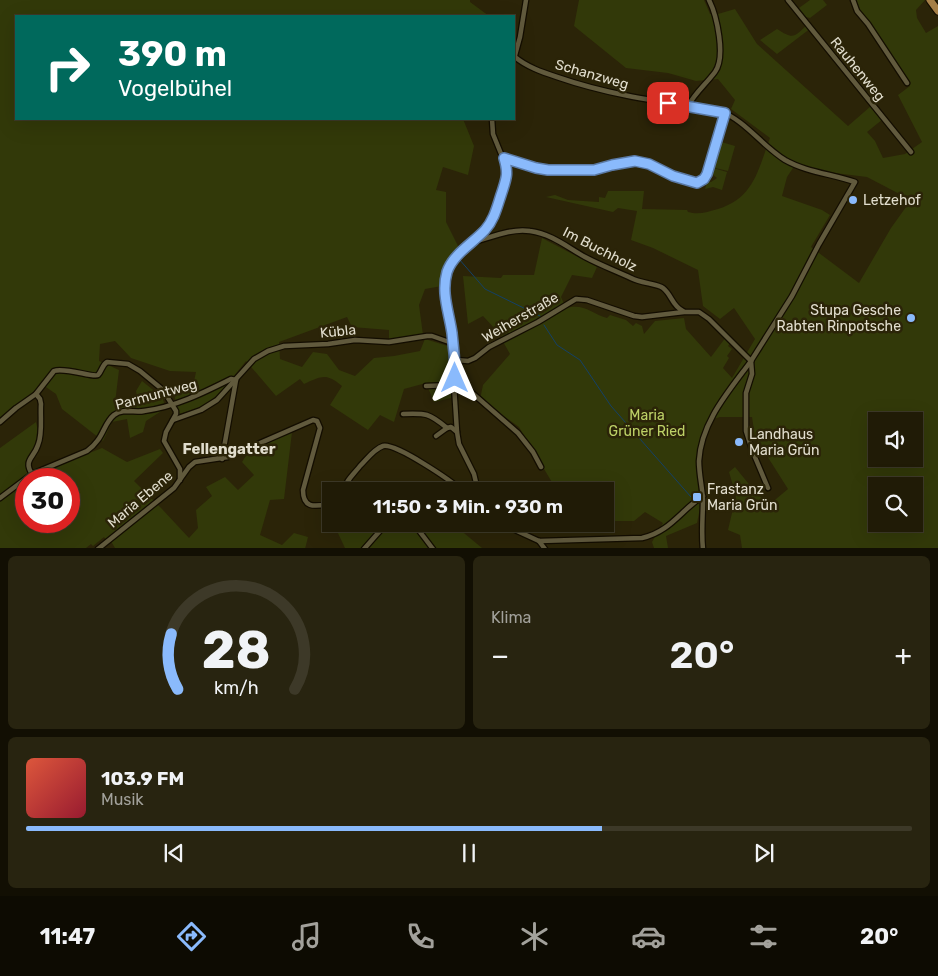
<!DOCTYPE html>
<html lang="de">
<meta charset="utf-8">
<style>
body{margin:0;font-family:Rubik,sans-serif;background:#282410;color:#f1f3f6;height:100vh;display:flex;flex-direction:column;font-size:19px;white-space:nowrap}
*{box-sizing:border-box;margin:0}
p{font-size:16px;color:#a2a19b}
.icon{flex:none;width:28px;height:28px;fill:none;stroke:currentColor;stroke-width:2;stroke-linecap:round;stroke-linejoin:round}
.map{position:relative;height:548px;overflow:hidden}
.details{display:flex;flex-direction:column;gap:8px;padding:8px;background:#120f03;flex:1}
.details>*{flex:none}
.top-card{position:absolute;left:15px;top:15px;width:500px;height:105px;border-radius:0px;box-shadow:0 5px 20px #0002,0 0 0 1px #3d3928;background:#00695c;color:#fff;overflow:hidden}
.tools{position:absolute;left:868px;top:412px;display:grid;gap:10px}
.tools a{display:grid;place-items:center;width:55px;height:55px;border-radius:0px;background:#201b06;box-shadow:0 5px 20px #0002,0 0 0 1px #3d3928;font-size:25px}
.speed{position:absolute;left:15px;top:468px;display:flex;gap:10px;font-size:25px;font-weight:700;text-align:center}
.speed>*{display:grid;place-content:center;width:65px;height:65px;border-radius:50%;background:#201b06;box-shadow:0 5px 20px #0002,0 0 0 1px #3d3928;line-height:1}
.speed .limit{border:8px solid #d22;background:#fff;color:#111}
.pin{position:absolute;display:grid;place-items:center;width:42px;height:42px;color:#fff;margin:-21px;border-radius:10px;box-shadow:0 2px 8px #0006}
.me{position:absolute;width:55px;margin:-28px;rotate:0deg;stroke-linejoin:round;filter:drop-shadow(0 0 4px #0008)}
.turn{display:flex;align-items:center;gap:18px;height:105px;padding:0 20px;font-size:22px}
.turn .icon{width:65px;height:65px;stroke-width:2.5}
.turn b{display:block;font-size:35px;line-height:42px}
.big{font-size:38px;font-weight:600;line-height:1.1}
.details .tile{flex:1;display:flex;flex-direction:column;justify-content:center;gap:8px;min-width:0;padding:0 18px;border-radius:8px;background:#282410}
.details .dial{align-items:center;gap:0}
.dial svg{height:130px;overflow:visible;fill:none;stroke:#3d3928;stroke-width:7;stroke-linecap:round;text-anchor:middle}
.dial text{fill:#f1f3f6;stroke:none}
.song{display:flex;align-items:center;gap:15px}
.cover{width:60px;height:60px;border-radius:8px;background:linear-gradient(135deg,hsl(10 70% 55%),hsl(350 70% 35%))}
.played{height:5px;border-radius:2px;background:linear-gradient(90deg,#8abafc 65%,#3d3928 65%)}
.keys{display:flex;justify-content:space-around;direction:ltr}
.heat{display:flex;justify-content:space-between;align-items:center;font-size:28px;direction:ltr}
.details .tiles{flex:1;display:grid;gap:8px;grid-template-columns:1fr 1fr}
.tile:last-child{grid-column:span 2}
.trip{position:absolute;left:322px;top:482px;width:292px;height:50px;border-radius:0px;background:#201b06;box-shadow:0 5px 20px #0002,0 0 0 1px #3d3928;font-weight:600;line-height:50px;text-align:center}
.dock{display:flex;height:80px;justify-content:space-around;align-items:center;background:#0d0b02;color:#a2a19b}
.dock .icon{width:35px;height:35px}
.dock .current{color:#8abafc}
.dock b{font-size:22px;color:#f1f3f6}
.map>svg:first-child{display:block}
</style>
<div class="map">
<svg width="938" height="549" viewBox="0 0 938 549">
<rect width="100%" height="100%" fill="#2b2408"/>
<g fill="#323909" fill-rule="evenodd">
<path d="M0 0H470V2L489 16H16V119H463L474 146 468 175 443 167 436 190 446 192V222L460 250 445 271 442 286 425 289 419 305 423 335 389 340V330L352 327 347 317 279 342 280 359 302 367 313 352 327 354 339 370 355 376 374 358 394 356 420 351 425 339 451 347V398L434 402 426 383 404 389 394 422 380 415 368 430 330 405 342 386C326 373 322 376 304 384L300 379 276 396 246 361 221 392 204 406 179 414 174 394 193 386 196 372 170 371 131 358 115 341 100 344 99 361 119 370 115 403 138 402 136 391 142 381 162 397 166 408 146 421 143 432 130 438 127 419 112 422 103 441 62 409 56 394 40 383 32 400 0 422Z"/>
<path d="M579 0H704L710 14H718L735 9 757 44 848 126 871 106 883 119 867 132 875 141 883 158 905 154 922 142 898 95 910 86 859 10 855 0H925L916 10 917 18 926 33 938 26V548H742L740 535 728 530 736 496 729 472 735 467 757 494 770 504 788 489 755 437 752 417H720L707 421 697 453 700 508 697 523 666 536 668 548H654L652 542 663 523 645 512 634 521H610L606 515V491L602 490 598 491H552L553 484 519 427 480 399 483 385 510 354 497 331 483 316 468 324 463 276 501 278 503 275H534L542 238 597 267 592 278 572 275 561 297 566 308C584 303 591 313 607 318L610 315 626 320 633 326 636 323 642 326 644 334 655 321 684 318 686 329 711 357 726 337 731 342 728 346 732 349 727 356 729 358 723 368 732 378 755 339 734 308 720 319 703 306 698 270 653 248 631 240 637 211 618 208 613 212 546 197 555 195 568 200 599 202V197L605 198 608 191H644L642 209 687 210 688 212C699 215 707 212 718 209 754 198 758 170 770 138L731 109 735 100 718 79 696 81 668 73 626 68 574 26ZM795 165 819 171 867 177 911 200 891 228 859 283 811 247 830 215 822 210 782 196 787 177ZM876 421H914V459H876ZM876 486H914V524H876Z"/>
<path d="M810 0H823L827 5 810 18 806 17 799 8Z"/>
<path d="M808 24 811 28 777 54 760 40 777 29C794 40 794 37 808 24Z"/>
<path d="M718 141 735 146 728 171 711 167Z"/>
<path d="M713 168 727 172 722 190 713 187 705 189 707 182H711L717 178 712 174Z"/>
<path d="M36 422 41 444 29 464 34 475 102 448 127 462 160 449 163 453 134 481 162 509 189 538 198 528 196 510 212 496 206 487 225 477 238 490 254 475 242 462 249 451 292 432 284 499 270 500 260 535 282 545 294 533 308 537 305 549 115 548 109 538 106 540 104 537 93 546 91 544 86 548H0V448ZM26 479H69V521H26Z"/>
<path d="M336 524H453L482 548H345L336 529Z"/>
</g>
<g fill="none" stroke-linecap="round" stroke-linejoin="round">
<g stroke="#144067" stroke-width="1">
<path d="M459 259 485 289 540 316"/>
<path d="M544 325 557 345 580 360 611 406 691 497"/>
</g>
<g stroke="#130d00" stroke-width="7">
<g id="minor">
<path d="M788 0 911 152"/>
<path d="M853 0 857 11 868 24 907 83"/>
<path d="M514 59 520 37 526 0"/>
<path d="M688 106C695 93 706 84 715 72 726 57 717 16 709 0"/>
<path d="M504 158H508C534 170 544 168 571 169 579 170 587 171 594 170 608 167 621 161 636 161 657 162 675 183 697 183L704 179 707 174 725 113"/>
<path d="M474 242C492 237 512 228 530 231 552 234 567 247 585 257 600 265 616 271 631 278 640 283 658 284 663 288 672 295 672 306 683 311"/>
<path d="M456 360 468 361 475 358 489 347 538 322 576 299 587 300 634 316 642 317 684 312H699L709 319 751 361 792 296 819 244 855 182C832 174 806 172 785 160 761 145 746 121 720 111 663 102 612 96 557 77 542 72 527 67 515 57"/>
<path d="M751 361 752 374 746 393V431L752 450 768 488"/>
<path d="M455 378 518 433 533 452 541 467"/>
<path d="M426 386 454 385"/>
<path d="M403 414C426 413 429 413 447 428L451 427 457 432"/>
<path d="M173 420 201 410 217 400 254 359 268 351 284 346 328 344 355 340 389 342 427 336H432L452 343"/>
<path d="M0 422 16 408 36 394 54 371C65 367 94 378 98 375 102 371 102 365 107 362L128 364 140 371 163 390 176 411V414L166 432 164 441 180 469V480"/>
<path d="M436 436 447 428"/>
<path d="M222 459 236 380"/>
<path d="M32 474C23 460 34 458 38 445 43 433 40 417 41 404L40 399 36 394"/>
<path d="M344 491C345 481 354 474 360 466 367 459 374 449 383 446 396 443 452 481 462 491"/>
<path d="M478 491 474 474 459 444 457 432 454 385 456 360 444 286 447 270 455 260 466 247 486 229 494 217 506 182V166L493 134 492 119"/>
<path d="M0 498 32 474 87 451C104 439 103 424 114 415 123 408 135 413 144 411 175 407 203 393 231 379L236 380"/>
<path d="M414 524 433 549"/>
<path d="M502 524 539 541 642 538C670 532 681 510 703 496"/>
<path d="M539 541 545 549"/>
<path d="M98 549 174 488 189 467 195 462 228 457 313 420 317 421 320 428 303 490C303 510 316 506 331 504"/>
<path d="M364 549 386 524"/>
<path d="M703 549C701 532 703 516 703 499 702 486 699 474 699 461 701 422 729 391 751 361"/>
</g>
</g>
<g stroke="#130d00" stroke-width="9">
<path id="primary" d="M930 0 938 11"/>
</g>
<use href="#minor" stroke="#615a3d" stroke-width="4.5"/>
<use href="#primary" stroke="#a57f47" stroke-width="7"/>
</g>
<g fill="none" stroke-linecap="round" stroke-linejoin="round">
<g stroke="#5a79a4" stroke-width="12">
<path id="route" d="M455 378C455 362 454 348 452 333 449 312 441 293 447 272 453 254 473 243 485 230 494 220 497 207 501 195 506 179 509 175 504 158L536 168 548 170H594L612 165 635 161 649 164 673 176 697 183 704 179 707 174 725 113 668 103"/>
</g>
<use href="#route" stroke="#8abafc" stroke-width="9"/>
</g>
<g fill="#8abafc" stroke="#2b2408" stroke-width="2">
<circle cx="853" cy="200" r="5"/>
<circle cx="911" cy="318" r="5"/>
<circle cx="739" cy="442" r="5"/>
<rect x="692" y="492" width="10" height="10" rx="2.5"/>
</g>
<g text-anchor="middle" stroke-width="5" stroke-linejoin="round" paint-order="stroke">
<g font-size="14" fill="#e1ddcd" stroke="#2b2408">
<text transform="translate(858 69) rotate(51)" y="5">Rauhenweg</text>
<text transform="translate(592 74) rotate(16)" y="5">Schanzweg</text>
<text transform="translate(600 249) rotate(27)" y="5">Im Buchholz</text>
<text transform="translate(520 317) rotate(-30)" y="5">Weiherstraße</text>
<text transform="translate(338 331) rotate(-6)" y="5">Kübla</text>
<text transform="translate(156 394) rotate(-15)" y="5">Parmuntweg</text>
<text transform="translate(140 499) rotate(-40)" y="5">Maria Ebene</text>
</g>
<g font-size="14" fill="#e1ddcd" stroke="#2b2408" text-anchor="start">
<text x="863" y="205">Letzehof</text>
<text x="901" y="315" text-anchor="end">Stupa Gesche<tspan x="901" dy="16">Rabten Rinpotsche</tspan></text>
<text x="749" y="439">Landhaus<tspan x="749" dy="16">Maria Grün</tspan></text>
<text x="707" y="494">Frastanz<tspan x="707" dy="16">Maria Grün</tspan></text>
</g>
<g font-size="14" fill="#bdd167" stroke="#2b2408">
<text x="647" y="420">Maria<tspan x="647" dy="16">Grüner Ried</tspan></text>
</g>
<g font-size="15" font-weight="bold" fill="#e1ddcd" stroke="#2b2408">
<text x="229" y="454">Fellengatter</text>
</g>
</g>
</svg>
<div class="tools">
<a><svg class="icon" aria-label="sound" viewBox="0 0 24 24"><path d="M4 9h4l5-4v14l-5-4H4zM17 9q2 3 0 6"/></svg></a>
<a><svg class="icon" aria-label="search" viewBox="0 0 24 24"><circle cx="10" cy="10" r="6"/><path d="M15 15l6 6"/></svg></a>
</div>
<div class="speed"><div class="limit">30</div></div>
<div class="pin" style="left:668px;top:103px;background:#d93025"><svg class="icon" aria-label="arrive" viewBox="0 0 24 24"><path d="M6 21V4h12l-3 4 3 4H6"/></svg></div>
<svg class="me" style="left:455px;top:378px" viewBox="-20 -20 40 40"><path d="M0-17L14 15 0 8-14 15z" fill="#8abafc" stroke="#fff" stroke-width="4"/></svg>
<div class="trip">11:50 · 3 Min. · 930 m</div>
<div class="top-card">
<div class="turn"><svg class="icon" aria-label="right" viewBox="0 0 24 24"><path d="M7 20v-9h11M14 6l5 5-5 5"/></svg><div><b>390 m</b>Vogelbühel</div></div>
</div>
</div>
<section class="details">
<div class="tiles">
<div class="tile dial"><svg viewBox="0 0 100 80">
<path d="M14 69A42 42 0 1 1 86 69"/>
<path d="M14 69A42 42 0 0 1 10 35" stroke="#8abafc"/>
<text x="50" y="56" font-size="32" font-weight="700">28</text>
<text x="50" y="72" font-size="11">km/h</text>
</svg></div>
<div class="tile"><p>Klima</p>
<div class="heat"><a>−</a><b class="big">20°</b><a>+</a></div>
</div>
<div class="tile">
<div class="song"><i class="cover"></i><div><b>103.9 FM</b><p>Musik</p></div></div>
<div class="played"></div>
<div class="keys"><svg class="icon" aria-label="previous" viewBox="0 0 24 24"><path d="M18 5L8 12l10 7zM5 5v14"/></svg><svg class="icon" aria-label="pause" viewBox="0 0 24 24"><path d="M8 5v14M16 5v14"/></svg><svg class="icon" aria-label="next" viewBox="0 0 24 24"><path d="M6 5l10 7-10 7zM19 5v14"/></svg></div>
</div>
</div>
</section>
<nav class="dock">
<b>11:47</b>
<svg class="icon current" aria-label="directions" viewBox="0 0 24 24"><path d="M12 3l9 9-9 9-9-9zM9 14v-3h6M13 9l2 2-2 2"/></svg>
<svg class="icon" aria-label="music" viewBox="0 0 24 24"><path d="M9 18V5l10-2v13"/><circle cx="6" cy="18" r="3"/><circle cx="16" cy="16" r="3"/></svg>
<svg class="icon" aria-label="phone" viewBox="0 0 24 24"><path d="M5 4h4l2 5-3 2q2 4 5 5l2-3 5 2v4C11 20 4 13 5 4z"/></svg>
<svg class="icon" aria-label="climate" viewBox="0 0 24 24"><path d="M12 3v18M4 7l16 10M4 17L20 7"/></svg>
<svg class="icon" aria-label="car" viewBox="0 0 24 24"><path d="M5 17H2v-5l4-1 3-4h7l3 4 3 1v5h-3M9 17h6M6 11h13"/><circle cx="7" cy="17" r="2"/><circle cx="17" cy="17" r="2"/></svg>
<svg class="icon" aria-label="filters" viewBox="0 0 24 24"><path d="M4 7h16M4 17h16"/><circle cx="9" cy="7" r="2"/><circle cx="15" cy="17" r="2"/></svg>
<b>20°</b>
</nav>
